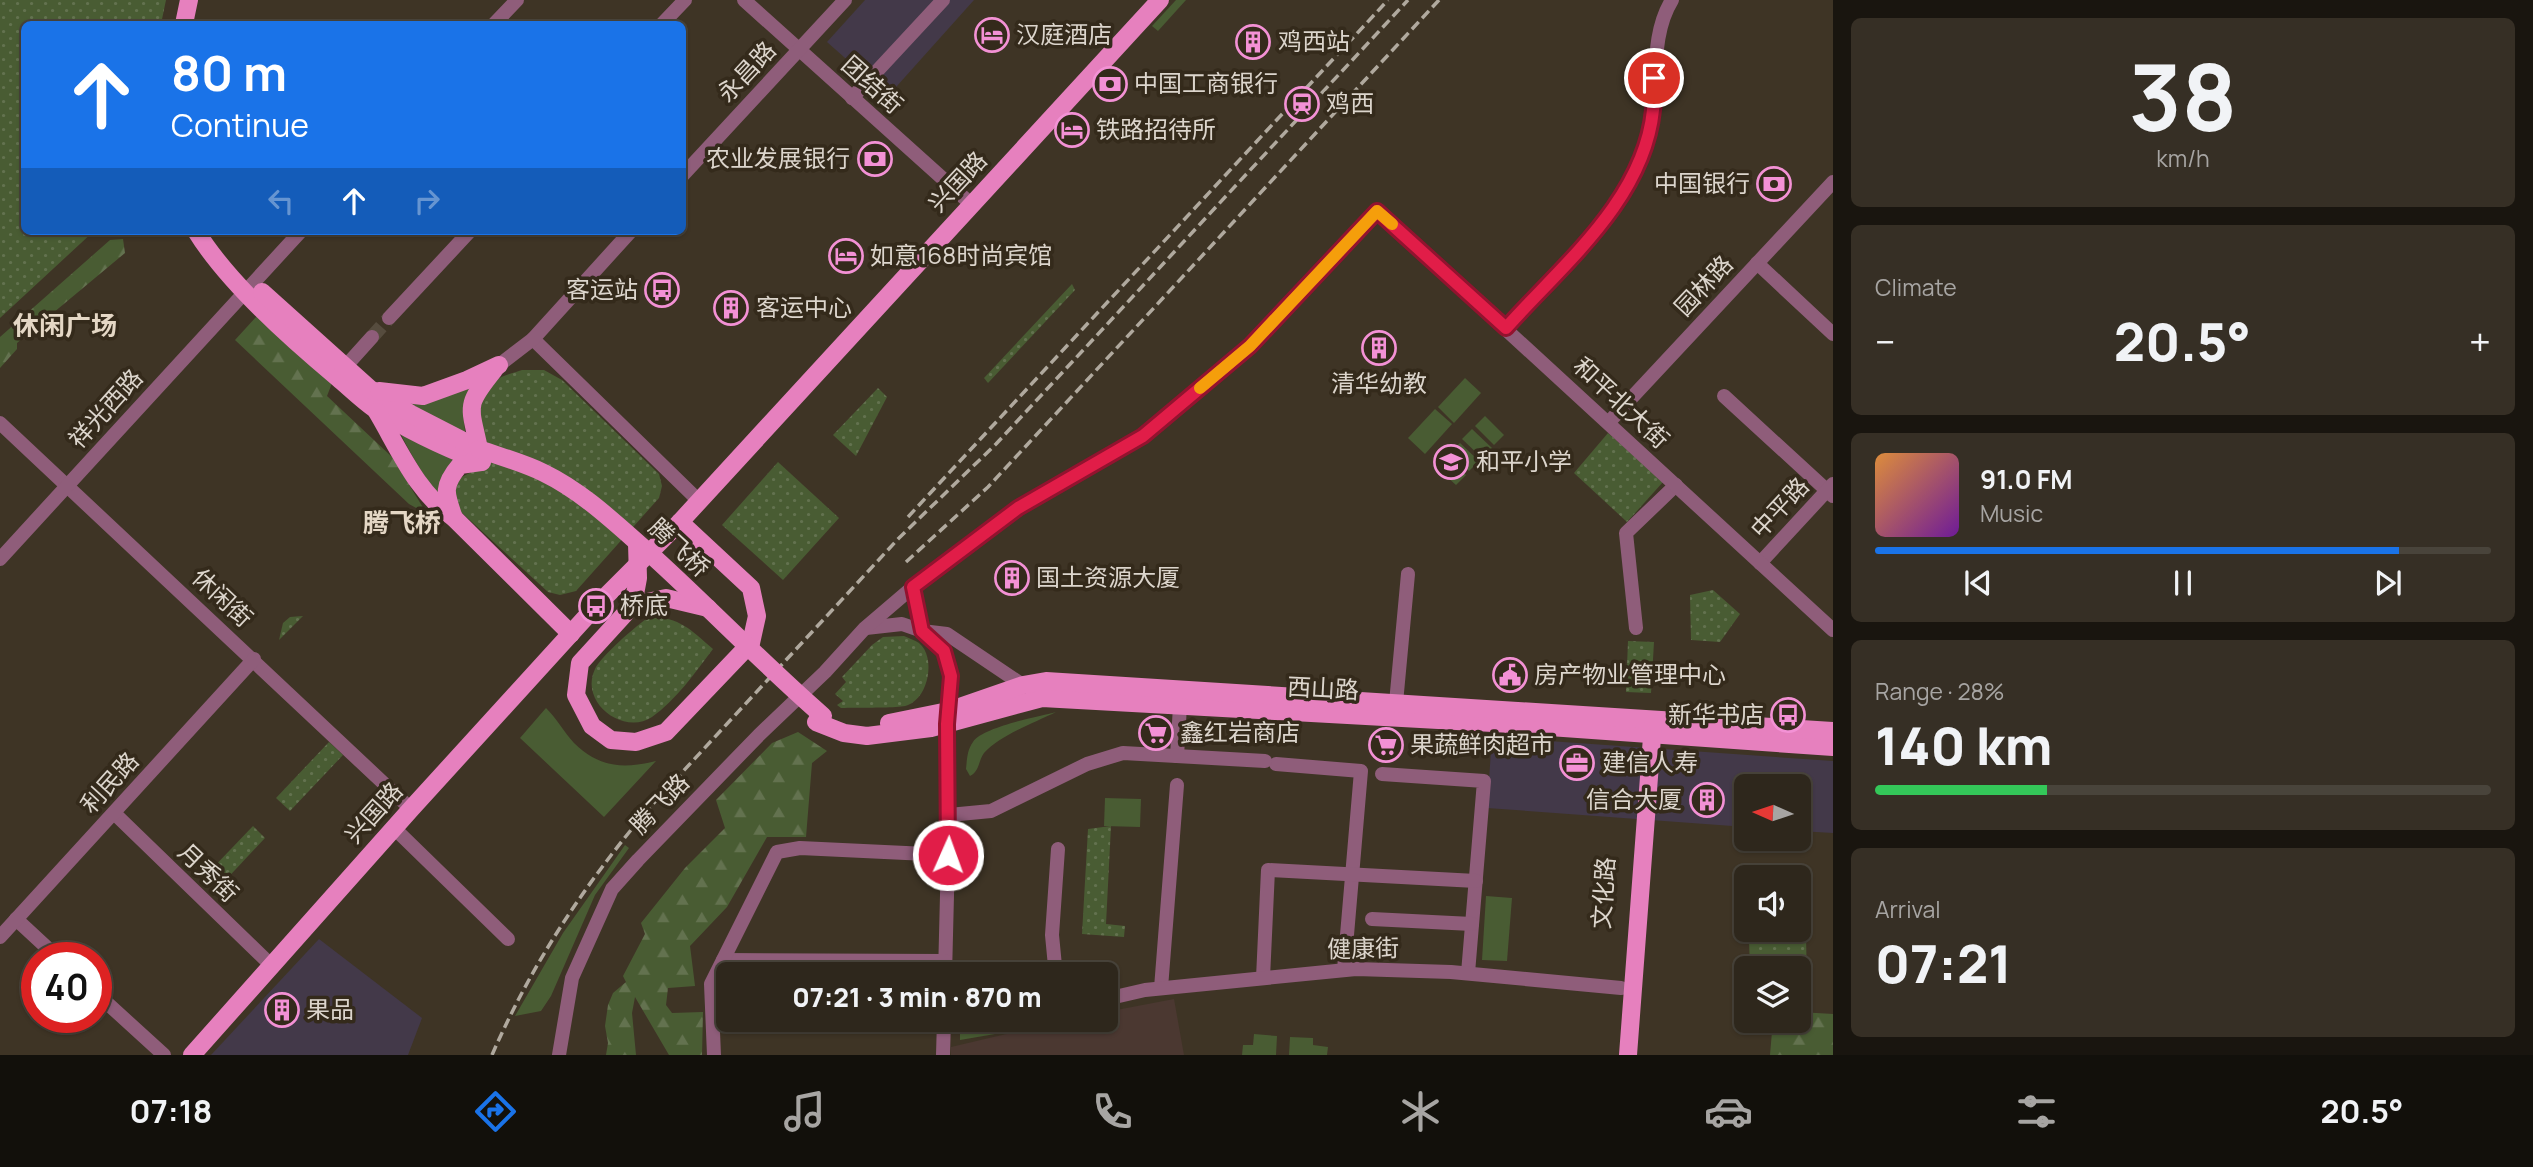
<!DOCTYPE html>
<meta charset="utf-8">
<style>
body{margin:0;font-family:Manrope,"Noto Sans SC",sans-serif;background:#362f25;color:#f1f3f6;height:100vh;display:flex;flex-direction:column;font-size:26px;white-space:nowrap}
*{box-sizing:border-box;margin:0}
p{font-size:23px;color:#a7a5a3}
.icon{flex:none;width:38px;height:38px;fill:none;stroke:currentColor;stroke-width:2;stroke-linecap:round;stroke-linejoin:round}
.map{position:relative;flex:1;overflow:hidden}
.drawer{display:flex;flex-direction:column;gap:18px;padding:18px;background:#19150f;width:700px}
.drawer>*{flex:none}
.top-card{position:absolute;left:21px;top:21px;width:665px;height:214px;border-radius:10px;box-shadow:0 2px 5px #0004,0 0 0 2px #49443b;background:#1a73e8;color:#fff;overflow:hidden}
.needle{width:46px;rotate:273deg}
.fabs{position:absolute;left:1734px;top:774px;display:grid;gap:14px}
.fabs a{display:grid;place-items:center;width:77px;height:77px;border-radius:10px;background:#2e271c;box-shadow:0 2px 5px #0004,0 0 0 2px #49443b;font-size:35px}
.speed{position:absolute;left:21px;top:942px;display:flex;gap:14px;font-size:35px;font-weight:700;text-align:center}
.speed>*{display:grid;place-content:center;width:91px;height:91px;border-radius:50%;background:#2e271c;box-shadow:0 2px 5px #0004,0 0 0 2px #49443b;line-height:1}
.speed .limit{border:10px solid #d22;background:#fff;color:#111}
.pin{position:absolute;display:grid;place-items:center;width:60px;height:60px;color:#fff;margin:-30px;border:4px solid #fff;border-radius:50%;box-shadow:0 2px 7px #0007}
.me{position:absolute;width:77px;margin:-38px;rotate:2deg;stroke-linejoin:round;filter:drop-shadow(0 0 5px #0008)}
.turn{display:flex;align-items:center;gap:24px;height:147px;padding:0 35px;font-size:32px}
.turn .icon{width:91px;height:91px;stroke-width:2.5}
.turn b{display:block;font-size:49px;line-height:60px}
.lanes{display:flex;align-items:center;height:66px;padding:0 35px;background:#0003;justify-content:center;gap:35px;direction:ltr}
.lanes .off{opacity:.35}
.big{font-size:52px;font-weight:800;line-height:1.1}
.drawer .widget{flex:1;display:flex;flex-direction:column;justify-content:center;gap:10px;min-width:0;padding:0 24px;border-radius:10px;background:#362f25}
.drawer .dial{align-items:center;gap:0}
.dial b{font-size:91px;line-height:1}
.song{display:flex;align-items:center;gap:21px}
.cover{width:84px;height:84px;border-radius:10px;background:linear-gradient(135deg,hsl(30 70% 55%),hsl(280 70% 35%))}
.played{height:7px;border-radius:4px;background:linear-gradient(90deg,#1a73e8 85%,#49443b 85%)}
.keys{display:flex;justify-content:space-around;direction:ltr}
.heat{display:flex;justify-content:space-between;align-items:center;font-size:38px;direction:ltr}
.charge{height:10px;border-radius:5px;background:linear-gradient(90deg,#34c759 28%,#49443b 0)}
.trip{position:absolute;left:716px;top:962px;width:402px;height:70px;border-radius:10px;background:#2e271c;box-shadow:0 2px 5px #0004,0 0 0 2px #49443b;font-weight:800;line-height:70px;text-align:center}
.dock{display:flex;height:112px;justify-content:space-around;align-items:center;background:#12100b;color:#a7a5a3}
.dock .icon{width:49px;height:49px}
.dock .selected{color:#1a73e8}
.dock b{font-size:32px;color:#f1f3f6}
main{display:flex;flex:1;min-height:0}
.map>svg:first-child{display:block}
</style>
<main>
<div class="map">
<svg width="1833" height="1055" viewBox="0 0 1833 1055">
<defs>
<pattern id="forest-firs" width="22" height="20" patternUnits="userSpaceOnUse" patternTransform="scale(1.75)"><rect width="22" height="20" fill="#495c33"/><path d="M5 1l3.5 6h-7zM16 11l3.5 6h-7z" fill="#63724f"/></pattern>
<pattern id="park-dots" width="8" height="8" patternUnits="userSpaceOnUse" patternTransform="scale(1.75)"><rect width="8" height="8" fill="#495c33"/><path d="M2 2h.1M6 6h.1" fill="none" stroke="#63724f" stroke-width="1.8" stroke-linecap="round"/></pattern>
</defs>
<rect width="100%" height="100%" fill="#3e3425"/>
<g fill="#433949">
<path d="M865 0H974L888 96 827 42Z"/>
<path d="M1492 737 1833 761V833L1799 831V786H1746V827L1487 808Z"/>
<path d="M319 939 422 1018 408 1055H211Z"/>
</g>
<path fill="#4b3831" d="M1174 999 1184 1055H951V1047L1065 1020H1106V1012Z"/>
<g fill="#495c33">
<path d="M1176 0H1186L1158 31 1152 26Z"/>
<path d="M1465 378 1481 393 1454 423 1438 407Z"/>
<path d="M474 384 463 413 465 431 455 460 445 471 439 487 443 504C422 473 403 443 389 408Z"/>
<path d="M1435 409 1452 424 1425 454 1408 438Z"/>
<path d="M1485 416 1504 435 1494 445 1475 426Z"/>
<path d="M1472 429 1492 448 1482 458 1462 439Z"/>
<path d="M1460 443 1479 461 1469 471 1450 453Z"/>
<path d="M1446 456 1466 475 1456 485 1436 467Z"/>
<path d="M546 708C557 719 564 732 574 743 600 768 623 769 656 761L604 817 520 738Z"/>
<path d="M1056 712C1034 723 1000 735 984 753 978 761 980 771 970 776L966 769C967 760 967 750 973 742 983 727 1037 717 1056 712Z"/>
<path d="M1105 798 1141 799 1140 827 1104 826Z"/>
<path d="M625 845 629 848 595 895 551 996 541 1011 515 1016 563 933Z"/>
<path d="M1486 896 1512 898 1507 961 1482 960Z"/>
<path d="M967 1020H987L1000 1024 1003 1030 1001 1033 960 1040V1027Z"/>
<path d="M1254 1034 1277 1036 1276 1055H1242L1243 1045H1253Z"/>
<path d="M1290 1037 1313 1038V1045L1328 1047 1327 1055H1289Z"/>
</g>
<g fill="url(#forest-firs)">
<path d="M123 239 125 253 17 343V349L0 368V337L110 240Z"/>
<path d="M257 316 332 383 327 396 392 457 427 514 409 504 235 340Z"/>
<path d="M798 732 827 751 812 763 806 837H767L727 907 690 946 695 986 668 988 666 1005 672 1013 703 1012 702 1055H669L635 997 632 1013 636 1055H606L608 1043 605 1026 608 1005 613 993 626 982 623 976 645 934 641 923 685 868 725 828 716 800 772 743Z"/>
<path d="M1799 1012 1833 1014V1055H1770L1773 1020H1799Z"/>
</g>
<g fill="url(#park-dots)">
<path d="M0 0H166L161 24H24V231H94L0 318Z"/>
<path d="M1072 284 1075 290 988 383 984 378Z"/>
<path d="M522 370H544L562 380 659 474 662 486 659 498 576 591 560 595 548 592 460 511 454 489 460 478 473 471C475 442 469 400 495 381 502 375 514 373 522 370Z"/>
<path d="M878 388 887 397 856 456 833 435Z"/>
<path d="M1608 433 1663 482 1627 522 1574 473Z"/>
<path d="M778 462 839 518 783 580 722 525Z"/>
<path d="M1713 590 1740 614 1720 642 1691 640 1690 595Z"/>
<path d="M303 616 279 640 283 623 290 617Z"/>
<path d="M649 617C680 617 691 630 713 649 695 673 676 700 652 717 623 736 579 702 595 669 600 657 637 625 649 617Z"/>
<path d="M904 636C908 638 915 640 919 643 936 657 929 697 908 705 899 709 854 707 841 708L837 705 843 701 835 694 846 682 842 677 872 645 883 637Z"/>
<path d="M1628 641 1654 642 1651 693 1626 692Z"/>
<path d="M329 742 343 755 290 811 276 798Z"/>
<path d="M253 826 265 838 221 885 208 873Z"/>
<path d="M1111 826 1106 924 1125 926 1124 937 1082 934 1088 829Z"/>
<path d="M1806 936 1807 986H1799V968H1750L1749 940Z"/>
</g>
<g fill="none" stroke-linecap="round" stroke-linejoin="round">
<path stroke="#564c3e" stroke-width="14" stroke-dasharray="14 7" stroke-linecap="butt" d="M372 337 389 318"/>
<g stroke="#8f5d7a" stroke-width="14">
<path d="M744 0 971 204"/>
<path d="M494 24 517 0"/>
<path d="M662 24 685 0"/>
<path d="M852 98 943 0"/>
<path d="M682 176 845 0"/>
<path d="M1757 263 1833 334"/>
<path d="M389 318 470 231"/>
<path d="M1506 328C1557 272 1624 217 1646 141 1649 131 1652 120 1653 110 1657 74 1652 32 1672 0"/>
<path d="M533 339 699 501"/>
<path d="M499 365 533 339 631 231"/>
<path d="M345 367 372 337"/>
<path d="M1724 396 1833 496"/>
<path d="M1609 422 1833 182"/>
<path d="M0 423 411 809"/>
<path d="M0 559 301 231"/>
<path d="M1760 563 1833 484"/>
<path d="M913 587 922 631 944 651 951 676 947 724 949 815 945 975"/>
<path d="M866 628 902 624 922 631 947 634 1030 690"/>
<path d="M1636 628 1626 533 1676 485"/>
<path d="M1396 703 1408 574"/>
<path d="M1177 756 1180 706"/>
<path d="M1276 764 1361 771 1344 970"/>
<path d="M1382 774 1484 781 1468 973"/>
<path d="M114 813 271 965"/>
<path d="M949 815 991 811 1087 764 1123 753 1265 761"/>
<path d="M394 828 508 939"/>
<path d="M1058 849 1052 935 1055 966 1062 975"/>
<path d="M16 919 57 957"/>
<path d="M1372 919 1472 924"/>
<path d="M0 937 254 659"/>
<path d="M723 960 945 961"/>
<path d="M1263 978 1268 870 1476 881"/>
<path d="M1161 988 1177 785"/>
<path d="M96 993 164 1055"/>
<path d="M1106 999 1145 990 1356 969 1451 972 1621 988"/>
<path d="M1014 1020H1019"/>
<path d="M559 1055 572 978 612 889 638 860 759 735 825 672 865 628 913 587 1018 508 1143 436 1250 346 1377 211 1833 630"/>
<path d="M714 1055 711 984 777 852 800 848 948 855"/>
<path d="M943 1055 944 1020"/>
</g>
<g stroke="#e680be" stroke-width="18">
<path d="M184 24 189 0"/>
<path d="M196 231C228 283 291 339 338 378 350 388 362 400 375 409 407 430 446 448 482 462"/>
<path d="M262 292 370 389 411 414 479 449"/>
<path d="M379 391 423 396 467 380 499 365"/>
<path d="M377 412C399 449 417 493 454 518L571 634"/>
<path d="M479 449C470 405 464 407 494 370"/>
<path d="M454 518C445 493 442 486 460 465L481 462"/>
<path d="M680 522 751 588 757 616 751 643 666 732 636 742 611 740 592 726 576 695 580 663 633 605 666 598 708 608"/>
<path d="M816 722 844 733 867 736 931 728 1042 698 1493 723 1833 747"/>
<path d="M889 723 948 711 1023 685 1046 681 1833 731"/>
<path d="M192 1055 411 809 596 606 680 522 1160 0"/>
<path d="M1628 1055 1653 724"/>
</g>
<g stroke="#b0a99e" stroke-width="3.5" stroke-dasharray="10 5" stroke-linecap="butt">
<path d="M908 517 1388 0"/>
<path d="M906 562 988 487 1439 0"/>
<path d="M492 1055C532 963 586 882 651 806L898 539 996 444 1408 0"/>
</g>
<g stroke="#e680be" stroke-width="18">
<path d="M479 449C501 457 524 463 544 473 583 492 615 523 647 551 707 605 762 663 823 716"/>
<path d="M633 605 638 578 637 543"/>
</g>
</g>
<g fill="none" stroke-linecap="round" stroke-linejoin="round">
<g stroke="#92132f" stroke-width="18">
<path id="route" d="M948 855 947 724 951 676 944 651 922 631 913 587 1018 508 1143 436 1250 346 1377 211 1506 328C1562 265 1644 200 1653 110 1655 100 1654 89 1654 78"/>
</g>
<use href="#route" stroke="#e11d48" stroke-width="12"/>
<path stroke="#f59e0b" stroke-width="12" d="M1200 388 1250 346 1377 211 1392 224"/>
</g>
<defs>
<g id="hotel-ring" transform="scale(1.75)"><circle r="9.5" fill="#342a1b" stroke="#f391d5" stroke-width="1.5"/><path d="M-6-4.5h1.5V1H6V5H4.5V3h-9V5H-6ZM-4 0a1.8 1.8 0 1 1 3.6 0ZM.5 0V-2.5h3Q6-2.5 6 0Z" fill="#f391d5"/></g>
<g id="building-ring" transform="scale(1.75)"><circle r="9.5" fill="#342a1b" stroke="#f391d5" stroke-width="1.5"/><path d="M-4-6H4V6H1V3H-1V6H-4ZM-2.5-4.3h1.7v1.8h-1.7ZM.8-4.3h1.7v1.8H.8ZM-2.5-1h1.7V.8h-1.7ZM.8-1h1.7V.8H.8Z" fill="#f391d5"/></g>
<g id="bank-ring" transform="scale(1.75)"><circle r="9.5" fill="#342a1b" stroke="#f391d5" stroke-width="1.5"/><path d="M-6-4H6V4H-6ZM0-2.3a2.3 2.3 0 1 0 0 4.6a2.3 2.3 0 1 0 0-4.6Z" fill="#f391d5"/></g>
<g id="station-ring" transform="scale(1.75)"><circle r="9.5" fill="#342a1b" stroke="#f391d5" stroke-width="1.5"/><path d="M-3-6H3Q5-6 5-4V2Q5 4 3 4L4.5 6H3L1.5 4h-3L-3 6H-4.5L-3 4Q-5 4-5 2V-4Q-5-6-3-6ZM-3.5-4v3h7v-3ZM-3.5 1v1.5H-2V1ZM2 1v1.5H3.5V1Z" fill="#f391d5"/></g>
<g id="bus-ring" transform="scale(1.75)"><circle r="9.5" fill="#342a1b" stroke="#f391d5" stroke-width="1.5"/><path d="M-5-6H5V4H4V6H2V4H-2V6H-4V4H-5ZM-3.5-4V0h7V-4ZM-3.5 1.2v1.5H-2V1.2ZM2 1.2v1.5H3.5V1.2Z" fill="#f391d5"/></g>
<g id="school-ring" transform="scale(1.75)"><circle r="9.5" fill="#342a1b" stroke="#f391d5" stroke-width="1.5"/><path d="M0-5L7-2L0 1L-7-2ZM-4 1L0 2.5L4 1V4Q0 6-4 4Z" fill="#f391d5"/></g>
<g id="civic-ring" transform="scale(1.75)"><circle r="9.5" fill="#342a1b" stroke="#f391d5" stroke-width="1.5"/><path d="M-.6-6.5H3V-4.5H.6V-3L4-1V1h2V6H-6V1h2V-1L-.6-3ZM-1.2 2.5V6h2.4V2.5Z" fill="#f391d5"/></g>
<g id="supermarket-ring" transform="scale(1.75)"><circle r="9.5" fill="#342a1b" stroke="#f391d5" stroke-width="1.5"/><path d="M-6-5.5h2.5l.6 2H6L4.5 2H-2.5L-4.4-4H-6ZM-1.5 3.2a1.3 1.3 0 1 0 .1 0ZM3 3.2a1.3 1.3 0 1 0 .1 0Z" fill="#f391d5"/></g>
<g id="office-ring" transform="scale(1.75)"><circle r="9.5" fill="#342a1b" stroke="#f391d5" stroke-width="1.5"/><path d="M-6-3h4V-5.5h4V-3h4V5H-6ZM-1-4.5V-3h2v-1.5ZM-6 0V1H6V0Z" fill="#f391d5"/></g>
</defs>
<g fill-rule="evenodd">
<use href="#hotel-ring" x="992" y="35"/>
<use href="#building-ring" x="1253" y="42"/>
<use href="#bank-ring" x="1110" y="84"/>
<use href="#station-ring" x="1302" y="104"/>
<use href="#hotel-ring" x="1072" y="130"/>
<use href="#bank-ring" x="875" y="159"/>
<use href="#bank-ring" x="1774" y="184"/>
<use href="#hotel-ring" x="846" y="256"/>
<use href="#bus-ring" x="662" y="290"/>
<use href="#building-ring" x="731" y="308"/>
<use href="#building-ring" x="1379" y="348"/>
<use href="#school-ring" x="1451" y="462"/>
<use href="#building-ring" x="1012" y="578"/>
<use href="#bus-ring" x="596" y="606"/>
<use href="#civic-ring" x="1510" y="675"/>
<use href="#bus-ring" x="1788" y="715"/>
<use href="#supermarket-ring" x="1156" y="733"/>
<use href="#supermarket-ring" x="1386" y="745"/>
<use href="#office-ring" x="1577" y="763"/>
<use href="#building-ring" x="1707" y="800"/>
<use href="#building-ring" x="282" y="1010"/>
</g>
<g text-anchor="middle" stroke-width="7" stroke-linejoin="round" paint-order="stroke">
<g font-size="24" fill="#dcd5cc" stroke="#342a1b" text-anchor="start">
<text x="1016" y="43">汉庭酒店</text>
<text x="1278" y="50">鸡西站</text>
<text x="1134" y="92">中国工商银行</text>
<text x="1326" y="112">鸡西</text>
<text x="1096" y="138">铁路招待所</text>
<text x="850" y="167" text-anchor="end">农业发展银行</text>
<text x="1750" y="192" text-anchor="end">中国银行</text>
<text x="870" y="264">如意168时尚宾馆</text>
<text x="638" y="298" text-anchor="end">客运站</text>
<text x="756" y="316">客运中心</text>
<text x="1379" y="392" text-anchor="middle">清华幼教</text>
<text x="1476" y="470">和平小学</text>
<text x="1036" y="586">国土资源大厦</text>
<text x="620" y="614">桥底</text>
<text x="1534" y="683">房产物业管理中心</text>
<text x="1764" y="723" text-anchor="end">新华书店</text>
<text x="1180" y="741">鑫红岩商店</text>
<text x="1410" y="753">果蔬鲜肉超市</text>
<text x="1602" y="771">建信人寿</text>
<text x="1682" y="808" text-anchor="end">信合大厦</text>
<text x="306" y="1018">果品</text>
</g>
<g font-size="24" fill="#dcd5cc" stroke="#342a1b">
<text transform="translate(747 72) rotate(-47)" y="8">永昌路</text>
<text transform="translate(872 85) rotate(42)" y="8">团结街</text>
<text transform="translate(958 182) rotate(-47)" y="8">兴国路</text>
<text transform="translate(1704 286) rotate(-47)" y="8">园林路</text>
<text transform="translate(1621 403) rotate(43)" y="8">和平北大街</text>
<text transform="translate(106 409) rotate(-48)" y="8">祥光西路</text>
<text transform="translate(1780 508) rotate(-47)" y="8">中平路</text>
<text transform="translate(679 548) rotate(43)" y="8">腾飞桥</text>
<text transform="translate(222 598) rotate(43)" y="8">休闲街</text>
<text transform="translate(1323 689) rotate(3)" y="8">西山路</text>
<text transform="translate(110 783) rotate(-48)" y="8">利民路</text>
<text transform="translate(660 804) rotate(-46)" y="8">腾飞路</text>
<text transform="translate(374 813) rotate(-48)" y="8">兴国路</text>
<text transform="translate(208 873) rotate(44)" y="8">月秀街</text>
<text transform="translate(1604 893) rotate(-86)" y="8">文化路</text>
<text transform="translate(1363 949) rotate(-1)" y="8">健康街</text>
</g>
<g font-size="26" font-weight="bold" fill="#e4d7c5" stroke="#342a1b">
<text x="65" y="335">休闲广场</text>
<text x="402" y="532">腾飞桥</text>
</g>
</g>
</svg>
<div class="fabs">
<a><svg class="needle" viewBox="-14 -14 28 28"><path d="M0-13l5 13h-10z" fill="#e53935"/><path d="M0 13l5-13h-10z" fill="#a7a5a3"/></svg></a>
<a><svg class="icon" aria-label="sound" viewBox="0 0 24 24"><path d="M4 9h4l5-4v14l-5-4H4zM17 9q2 3 0 6"/></svg></a>
<a><svg class="icon" aria-label="layers" viewBox="0 0 24 24"><path d="M12 4l9 5-9 5-9-5zM3 14l9 5 9-5"/></svg></a>
</div>
<div class="speed"><div class="limit">40</div></div>
<div class="pin" style="left:1654px;top:78px;background:#d93025"><svg class="icon" aria-label="arrive" viewBox="0 0 24 24"><path d="M6 21V4h12l-3 4 3 4H6"/></svg></div>
<svg class="me" style="left:948px;top:855px" viewBox="-20 -20 40 40"><circle r="17" fill="#e11d48" stroke="#fff" stroke-width="3"/><path d="M0-11L8 9 0 5-8 9z" fill="#fff"/></svg>
<div class="trip">07:21 · 3 min · 870 m</div>
<div class="top-card">
<div class="turn"><svg class="icon" aria-label="ahead" viewBox="0 0 24 24"><path d="M12 20V5M6 11l6-6 6 6"/></svg><div><b>80 m</b>Continue</div></div>
<div class="lanes"><svg class="icon off" aria-label="left" viewBox="0 0 24 24"><path d="M17 20v-9H6M10 6l-5 5 5 5"/></svg><svg class="icon" aria-label="ahead" viewBox="0 0 24 24"><path d="M12 20V5M6 11l6-6 6 6"/></svg><svg class="icon off" aria-label="right" viewBox="0 0 24 24"><path d="M7 20v-9h11M14 6l5 5-5 5"/></svg></div>
</div>
</div>
<section class="drawer">
<div class="widget dial"><b>38</b><p>km/h</p></div>
<div class="widget"><p>Climate</p>
<div class="heat"><a>−</a><b class="big">20.5°</b><a>+</a></div>
</div>
<div class="widget">
<div class="song"><i class="cover"></i><div><b>91.0 FM</b><p>Music</p></div></div>
<div class="played"></div>
<div class="keys"><svg class="icon" aria-label="previous" viewBox="0 0 24 24"><path d="M18 5L8 12l10 7zM5 5v14"/></svg><svg class="icon" aria-label="pause" viewBox="0 0 24 24"><path d="M8 5v14M16 5v14"/></svg><svg class="icon" aria-label="next" viewBox="0 0 24 24"><path d="M6 5l10 7-10 7zM19 5v14"/></svg></div>
</div>
<div class="widget"><p>Range · 28%</p><b class="big">140 km</b><div class="charge"></div></div>
<div class="widget"><p>Arrival</p><b class="big">07:21</b></div>
</section>
</main>
<nav class="dock">
<b>07:18</b>
<svg class="icon selected" aria-label="directions" viewBox="0 0 24 24"><path d="M12 3l9 9-9 9-9-9zM9 14v-3h6M13 9l2 2-2 2"/></svg>
<svg class="icon" aria-label="music" viewBox="0 0 24 24"><path d="M9 18V5l10-2v13"/><circle cx="6" cy="18" r="3"/><circle cx="16" cy="16" r="3"/></svg>
<svg class="icon" aria-label="phone" viewBox="0 0 24 24"><path d="M5 4h4l2 5-3 2q2 4 5 5l2-3 5 2v4C11 20 4 13 5 4z"/></svg>
<svg class="icon" aria-label="climate" viewBox="0 0 24 24"><path d="M12 3v18M4 7l16 10M4 17L20 7"/></svg>
<svg class="icon" aria-label="car" viewBox="0 0 24 24"><path d="M5 17H2v-5l4-1 3-4h7l3 4 3 1v5h-3M9 17h6M6 11h13"/><circle cx="7" cy="17" r="2"/><circle cx="17" cy="17" r="2"/></svg>
<svg class="icon" aria-label="filters" viewBox="0 0 24 24"><path d="M4 7h16M4 17h16"/><circle cx="9" cy="7" r="2"/><circle cx="15" cy="17" r="2"/></svg>
<b>20.5°</b>
</nav>
